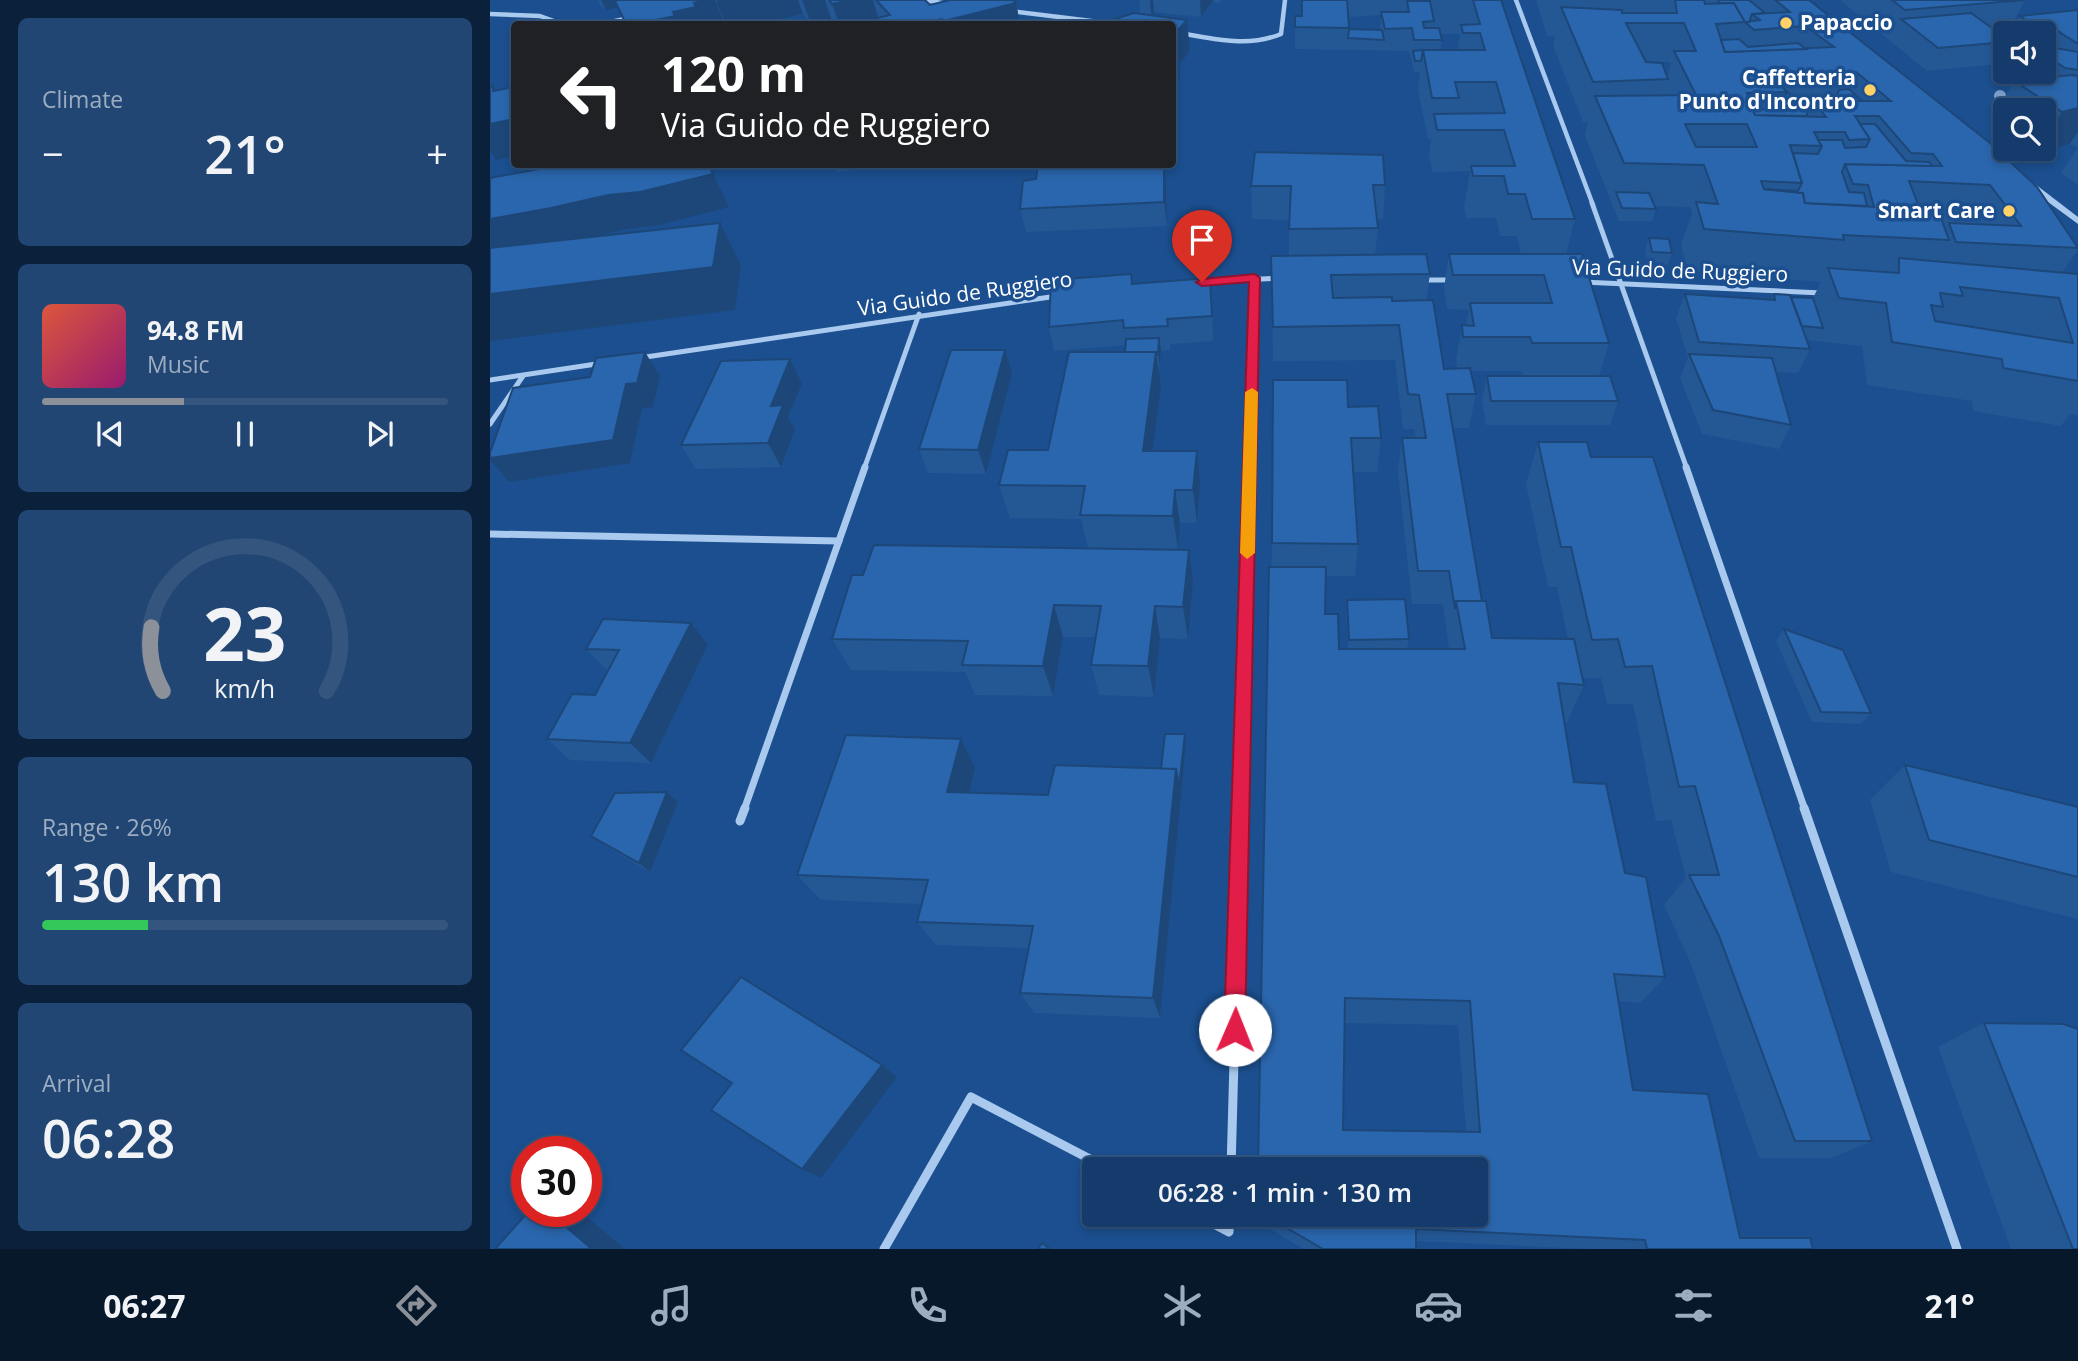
<!DOCTYPE html>
<meta charset="utf-8">
<style>
body{margin:0;font-family:"Open Sans",sans-serif;background:#214673;color:#f1f3f6;height:100vh;display:flex;flex-direction:column;font-size:26px;white-space:nowrap}
*{box-sizing:border-box;margin:0}
p{font-size:23px;color:#9dadc1}
.icon{flex:none;width:38px;height:38px;fill:none;stroke:currentColor;stroke-width:2;stroke-linecap:round;stroke-linejoin:round}
.map{position:relative;flex:1;overflow:hidden}
.details{display:flex;flex-direction:column;gap:18px;padding:18px;background:#0b203b;width:490px}
.details>*{flex:none}
.banner{position:absolute;left:21px;top:21px;width:665px;height:147px;border-radius:7px;box-shadow:0 4px 10px #0003,0 0 0 2px #33557e;background:#202124;color:#fff;overflow:hidden}
.buttons{position:absolute;left:1503px;top:21px;display:grid;gap:14px}
.buttons a{display:grid;place-items:center;width:63px;height:63px;border-radius:7px;background:#143b6b;box-shadow:0 4px 10px #0003,0 0 0 2px #33557e;font-size:35px}
.speed{position:absolute;left:21px;top:1136px;display:flex;gap:14px;font-size:35px;font-weight:700;text-align:center}
.speed>*{display:grid;place-content:center;width:91px;height:91px;border-radius:50%;background:#143b6b;box-shadow:0 4px 10px #0003,0 0 0 2px #33557e;line-height:1}
.speed .limit{border:10px solid #d22;background:#fff;color:#111}
.pin{position:absolute;display:grid;place-items:center;width:60px;height:60px;color:#fff;margin:-72px -30px;border-radius:50% 50% 50% 0;rotate:-45deg;box-shadow:0 0 7px #0007}
.pin .icon{rotate:45deg}
.me{position:absolute;width:77px;margin:-38px;rotate:1deg;stroke-linejoin:round;filter:drop-shadow(0 0 5px #0008)}
.turn{display:flex;align-items:center;gap:24px;height:147px;padding:0 35px;font-size:32px}
.turn .icon{width:91px;height:91px;stroke-width:2.5}
.turn b{display:block;font-size:49px;line-height:60px}
.big{font-size:52px;font-weight:600;line-height:1.1}
.details .card{flex:1;display:flex;flex-direction:column;justify-content:center;gap:10px;min-width:0;padding:0 24px;border-radius:10px;background:#214673}
.details .dial{align-items:center;gap:0}
.dial svg{height:182px;overflow:visible;fill:none;stroke:#33557e;stroke-width:7;stroke-linecap:round;text-anchor:middle}
.dial text{fill:#f1f3f6;stroke:none}
.song{display:flex;align-items:center;gap:21px}
.cover{width:84px;height:84px;border-radius:10px;background:linear-gradient(135deg,hsl(10 70% 55%),hsl(320 70% 35%))}
.played{height:7px;border-radius:4px;background:linear-gradient(90deg,#8c9099 35%,#33557e 35%)}
.keys{display:flex;justify-content:space-around;direction:ltr}
.heat{display:flex;justify-content:space-between;align-items:center;font-size:38px;direction:ltr}
.charge{height:10px;border-radius:5px;background:linear-gradient(90deg,#34c759 26%,#33557e 0)}
.trip{position:absolute;left:592px;top:1157px;width:406px;height:70px;border-radius:7px;background:#143b6b;box-shadow:0 4px 10px #0003,0 0 0 2px #33557e;font-weight:600;line-height:70px;text-align:center}
.tab-bar{display:flex;height:112px;justify-content:space-around;align-items:center;background:#08182b;color:#9dadc1}
.tab-bar .icon{width:49px;height:49px}
.tab-bar .active{color:#8c9099}
.tab-bar b{font-size:32px;color:#f1f3f6}
main{display:flex;flex:1;min-height:0}
.map>svg:first-child{display:block}
</style>
<main>
<section class="details">
<div class="card"><p>Climate</p>
<div class="heat"><a>−</a><b class="big">21°</b><a>+</a></div>
</div>
<div class="card">
<div class="song"><i class="cover"></i><div><b>94.8 FM</b><p>Music</p></div></div>
<div class="played"></div>
<div class="keys"><svg class="icon" aria-label="previous" viewBox="0 0 24 24"><path d="M18 5L8 12l10 7zM5 5v14"/></svg><svg class="icon" aria-label="pause" viewBox="0 0 24 24"><path d="M8 5v14M16 5v14"/></svg><svg class="icon" aria-label="next" viewBox="0 0 24 24"><path d="M6 5l10 7-10 7zM19 5v14"/></svg></div>
</div>
<div class="card dial"><svg viewBox="0 0 100 80">
<path d="M14 69A42 42 0 1 1 86 69"/>
<path d="M14 69A42 42 0 0 1 9 41" stroke="#8c9099"/>
<text x="50" y="56" font-size="32" font-weight="700">23</text>
<text x="50" y="72" font-size="11">km/h</text>
</svg></div>
<div class="card"><p>Range · 26%</p><b class="big">130 km</b><div class="charge"></div></div>
<div class="card"><p>Arrival</p><b class="big">06:28</b></div>
</section>
<div class="map">
<svg width="1588" height="1249" viewBox="0 0 1588 1249">
<rect width="100%" height="100%" fill="#1b4f8f"/>
<g fill="none" stroke-linecap="round" stroke-linejoin="round">
<g stroke="#a9c9ee" stroke-width="4.5">
<path d="M432 0 459 4"/>
<path d="M1026 0 1103 205"/>
<path d="M519 11 626 24"/>
<path d="M0 14 50 16 72 24"/>
<path d="M110 24 140 18"/>
<path d="M682 32C719 37 755 49 791 34L795 0"/>
</g>
<g stroke="#a9c9ee" stroke-width="5">
<path d="M1102 203 1197 469"/>
<path d="M931 280H962"/>
<path d="M711 282 790 278"/>
<path d="M1092 282 1332 293"/>
<path d="M149 358 567 296"/>
<path d="M0 380 113 363"/>
<path d="M0 424 33 376"/>
<path d="M374 469 429 314"/>
<path d="M760 469 765 277"/>
</g>
<g stroke="#a9c9ee" stroke-width="7">
<path d="M1196 467 1315 810"/>
<path d="M0 534 349 541"/>
<path d="M254 810 375 467"/>
<path d="M751 810 760 467"/>
</g>
<g stroke="#a9c9ee" stroke-width="9">
<path d="M1314 808 1467 1249"/>
<path d="M250 821 255 808"/>
<path d="M741 1169 751 808"/>
<path d="M705 1214 739 1232 740 1214"/>
<path d="M394 1249 481 1097 619 1169"/>
</g>
<path fill="#a9c9ee" fill-rule="evenodd" d="M1535 181H1541L1588 217V224L1535 185Z"/>
</g>
<circle fill="#7ea0ca" cx="1510" cy="96" r="6"/>
<g fill="#245895" fill-rule="evenodd">
<path d="M108 0H435L440 5 526 3 530 24H344L342 21 326 24H321L313 14 269 24H136L128 7 116 10 110 5Z"/>
<path d="M649 0H732L729 3 723 2 711 17 664 12 661 15 650 13Z"/>
<path d="M811 0H1011L1085 219 1076 254 1119 343 1109 376 1128 401 1120 425H996L992 400 997 376H1033L1031 371H981L986 394 979 428H963L992 601 1002 638 1078 639 1067 587H1058L1036 484 1048 442 1101 457 1382 1141 1341 1158H1269L1201 964 1174 905 1196 878 1181 820 1166 821 1143 704H1117L1111 678H1092L1094 685 1077 722H1074L1084 782 1135 873 1175 977 1150 1003 1128 1001 1143 1090 1250 1238 1323 1249H1100L926 1241V1249H814L769 1223 768 1214H985L768 1169 782 543 858 407 891 438 887 472H864L868 544 865 576H836L835 614 849 649H858L856 612 857 600 919 639 917 649H959L953 604H922L908 472 912 438H926L924 429H913L905 360 783 361 781 256H799V220L762 219 761 186 895 185 893 219H887L888 228 885 255 940 274 936 301 954 369 967 368 966 360 972 325H976L979 310 957 309 954 288 959 254H1031L1027 236H1010L1006 218H976L974 208 980 171 942 172 939 154 941 139H938L928 90 930 72H924L919 51 805 49V16H811ZM858 12 859 17 891 15 890 30 859 29ZM950 34H970L968 50H950L952 40ZM855 1023 968 1025 976 1132 853 1130Z"/>
<path d="M1046 0H1319L1588 247V249L1572 273 1588 274V415L1580 414 1571 426 1483 411 1482 401 1377 385 1372 346 1317 340 1320 349 1308 373 1286 372 1301 425 1289 449 1212 434 1190 378 1198 358 1186 318 1195 294 1281 299 1284 294 1323 298 1331 282 1198 271 1191 244 1202 214 1200 207 1165 206 1166 209 1162 221H1129L1095 136 1098 122H1093L1063 46 1065 37 1057 36ZM1156 62H1181L1177 77Z"/>
<path d="M1350 0H1535L1518 31 1507 32 1516 38V51L1508 64 1437 71Z"/>
<path d="M1588 10V185L1571 173 1588 148 1580 144 1547 153 1541 149H1554V110H1516V131L1501 121 1524 81 1545 79 1535 72H1554V33H1520L1530 16Z"/>
<path d="M343 164H425L346 172Z"/>
<path d="M676 187 677 226 536 232 530 209Z"/>
<path d="M1159 238 1182 253 1178 265 1158 264 1155 250Z"/>
<path d="M643 284 722 302 723 341 680 344V350L671 351 670 367H668L671 387 662 451 710 485 707 523H690L688 549 609 548 703 582 698 639 670 638 664 697 609 695 601 665 605 637H573L563 696 485 695 475 672 361 670 342 639 373 575 598 548 591 519 520 518 509 485 558 450 635 352 636 345 564 351 559 327Z"/>
<path d="M522 374 496 474 438 473 429 449Z"/>
<path d="M312 384 298 417 305 429 291 467 206 469 191 445Z"/>
<path d="M1294 629 1381 713 1371 724 1322 722 1286 641Z"/>
<path d="M218 645 161 763 80 760 57 739 105 695 118 671 96 649Z"/>
<path d="M695 734 696 744 670 1018 544 1013 530 993 539 948 446 945 427 922 432 904 331 900 307 875 471 739 485 768 479 793 558 795 671 769Z"/>
<path d="M1415 765 1588 807V919L1401 872 1380 800Z"/>
<path d="M188 802 160 872 114 845 101 836Z"/>
<path d="M1494 1023 1588 1249H1521L1448 1047Z"/>
</g>
<g fill="#1d4779">
<path d="M111 0H157L116 10Z"/>
<path d="M218 0H225L235 24H147L204 3Z"/>
<path d="M229 0H308L313 14 269 24H236L226 1Z"/>
<path d="M312 0H335L342 21 326 24H321Z"/>
<path d="M359 0H383L390 24H349L342 4Z"/>
<path d="M660 0H663L664 12 661 15Z"/>
<path d="M710 0H723V2L711 17Z"/>
<path d="M526 3 530 24H455L454 21Z"/>
<path d="M452 19 453 24H426Z"/>
<path d="M697 20 700 51 689 64 690 78 682 81V37Z"/>
<path d="M3 86 23 119H24V156L6 160 0 150V124Z"/>
<path d="M1588 108V132L1580 144 1547 153 1550 149H1554V142L1572 112Z"/>
<path d="M674 164 676 187 677 226 674 202Z"/>
<path d="M223 174 239 207 169 225 137 229 82 242 0 257V219Z"/>
<path d="M230 223 251 265 245 310 0 341V294Z"/>
<path d="M669 338 671 350 670 367 668 354Z"/>
<path d="M515 350 522 374 496 474 488 450Z"/>
<path d="M155 352 170 376 163 407 152 408 140 463 19 482 0 460V458L136 384Z"/>
<path d="M666 352 671 387 658 485 653 451Z"/>
<path d="M300 359 312 384 298 417 305 429 291 467 278 443 281 406Z"/>
<path d="M707 451 710 485 707 523 703 490Z"/>
<path d="M685 490 690 523 688 549 683 516Z"/>
<path d="M699 550 703 582 698 639 693 607Z"/>
<path d="M564 605 573 637 563 696 553 666Z"/>
<path d="M665 606 670 638 664 697 658 666Z"/>
<path d="M201 623 218 645 161 763 140 743Z"/>
<path d="M695 734 696 744 670 1018 663 998 686 769Z"/>
<path d="M471 739 485 768 473 820 457 792Z"/>
<path d="M177 792 188 802 160 872 149 863Z"/>
<path d="M392 1065 407 1077 331 1178 312 1169Z"/>
<path d="M57 1211H85L91 1212 135 1249H102Z"/>
</g>
<g fill="#2a66ad" stroke="#1d4779" stroke-width="2" fill-rule="evenodd">
<path d="M128 0H218L204 3 206 7 183 12 185 16 147 24H136L125 1Z"/>
<path d="M339 0H360L342 4Z"/>
<path d="M386 0H435L440 5 460 0H523L526 3 454 21 452 19 426 24H362L400 15Z"/>
<path d="M812 0H857L859 28 805 27V16H812Z"/>
<path d="M983 0H1011L1085 219H1042L1035 194H1018L1014 176H983L981 166H1025L1014 130H947L944 114 1015 113 1006 82H965L969 98H942L933 50H995L990 33H973L971 25 990 24Z"/>
<path d="M1185 0H1214L1215 4 1244 3 1255 22 1270 20 1262 14 1300 12 1285 0H1319L1500 143 1547 187 1588 248 1466 242 1459 223 1531 226 1500 185 1419 181 1430 209 1448 210 1459 240 1353 235 1354 240 1214 229 1206 202 1228 204 1214 165 1134 163 1105 96 1206 95 1184 51H1206L1194 23H1136L1156 62 1172 63 1178 79 1103 82 1071 7 1132 10V13H1187ZM1255 22 1264 30 1315 26 1344 47 1235 52 1226 24ZM1366 72 1401 101H1323L1336 117 1265 115 1257 93 1297 92 1282 75 1287 74H1304L1312 80 1354 78 1351 73ZM1365 116H1389L1421 153 1443 154 1452 166 1355 164 1363 184 1378 185 1384 207 1315 203 1313 193 1274 189 1271 181 1312 183 1300 145 1332 146 1324 132H1355L1359 140 1380 139ZM1195 124H1257L1267 147H1206Z"/>
<path d="M1229 0H1259L1275 13 1262 14 1259 22H1255L1244 3H1228Z"/>
<path d="M1402 0H1535L1415 10Z"/>
<path d="M917 1H940L944 21 933 22 934 28H949L952 40H924L922 28 895 29 891 12H919Z"/>
<path d="M1588 10V44L1560 26 1546 27 1530 16Z"/>
<path d="M644 13 697 20 682 37V24H609Z"/>
<path d="M1481 13 1516 38V42L1448 48 1411 19Z"/>
<path d="M859 29 892 30 894 40 858 38Z"/>
<path d="M1249 39 1258 47 1308 43 1316 49 1235 52 1231 40Z"/>
<path d="M1554 46 1588 52V70L1575 68 1554 54Z"/>
<path d="M933 50 931 61H925L923 51Z"/>
<path d="M1582 75 1588 76V108L1572 112 1524 81Z"/>
<path d="M3 86V91L24 87V119L0 124V87Z"/>
<path d="M1359 89 1372 101H1323L1316 116 1265 115 1263 110 1290 109 1297 92 1296 91 1305 98 1347 95 1349 90Z"/>
<path d="M1370 124H1385L1416 161 1439 162 1442 166 1355 164 1352 172 1359 192 1374 193 1377 206 1315 203 1313 193 1274 189 1308 191 1312 183 1303 153 1328 154 1332 146 1328 140H1352L1355 148 1376 147 1380 139Z"/>
<path d="M765 152 893 155 895 185H883L888 228 799 229 801 186H761Z"/>
<path d="M76 164H218L223 174 150 192 118 195 61 208 0 219V178Z"/>
<path d="M548 164H674V202L530 209 533 181 546 179Z"/>
<path d="M1126 192 1159 193 1166 209 1132 208Z"/>
<path d="M230 223 223 267 0 294V248Z"/>
<path d="M1159 238 1179 239 1182 253 1162 252Z"/>
<path d="M936 254 940 274 841 275 843 298 902 297V301L943 300 954 369 980 368 986 394H957L992 601H966L965 609 959 571H928L912 438H936L929 395 918 394 909 325 783 327 781 256Z"/>
<path d="M959 254H1092L1119 343H1042L1040 337H973L972 325 984 326 980 303H1062L1054 275H963Z"/>
<path d="M1409 258 1588 274V381L1513 368 1512 359 1402 342 1396 303 1349 298 1338 268 1409 273ZM1470 287 1569 298 1583 343 1445 321 1441 305 1453 307 1450 293 1473 296Z"/>
<path d="M641 274 642 284 720 278 722 316 677 319 678 326 634 328 633 320 559 327 561 280Z"/>
<path d="M1195 294 1285 300 1284 294 1300 295 1320 349 1209 342Z"/>
<path d="M1301 297 1323 298 1333 328 1312 326Z"/>
<path d="M669 338 668 354H666V352H635L636 339Z"/>
<path d="M461 350H515L488 450 429 449Z"/>
<path d="M155 352 147 383 136 384 123 440 0 458V453L23 388 100 377 106 358Z"/>
<path d="M579 352H666L653 451H707L703 490H685L683 516 590 515 595 486 509 485 518 450H558Z"/>
<path d="M1199 354 1282 358 1301 425 1223 410Z"/>
<path d="M300 359 281 406 293 405 278 443 191 445 231 361Z"/>
<path d="M997 376H1120L1128 401H1001Z"/>
<path d="M783 380H857L858 407 888 406 891 438H861L868 544 782 543Z"/>
<path d="M1048 442H1097L1101 457H1163L1382 1141H1305L1229 936 1199 875H1229L1205 786 1189 787 1162 666 1135 667 1128 639 1102 640 1081 547H1071Z"/>
<path d="M384 545 699 550 693 607 665 606 658 666 601 665 611 606 564 605 553 666 472 665 478 641 342 639 362 575H373Z"/>
<path d="M779 567H836L835 614H848L849 649H975L966 601H996L1002 638 1084 639 1094 685 1068 683 1084 782 1116 784 1135 873 1156 877 1175 977 1124 974 1143 1090 1218 1094 1250 1238H1320L1323 1249H1157L1155 1240 926 1229V1249H833L773 1214H985V1169H768ZM855 998 980 1001 990 1132 853 1130Z"/>
<path d="M915 599 919 639 859 640 857 600Z"/>
<path d="M113 619 201 623 140 743 57 739 82 694 105 695 129 650 96 649Z"/>
<path d="M1294 629 1353 650 1381 713 1331 712Z"/>
<path d="M675 734H695L689 787 686 769H671Z"/>
<path d="M356 735 471 739 457 792 558 795 565 765 686 769 663 998 530 993 543 926 427 922 438 880 307 875Z"/>
<path d="M1415 765 1588 807V877L1439 840Z"/>
<path d="M177 792 149 863 101 836 125 793Z"/>
<path d="M251 977 392 1065 312 1169 221 1110 242 1083 191 1050Z"/>
<path d="M1494 1023 1573 1024 1588 1029V1249H1583Z"/>
<path d="M39 1211H57L102 1249H5Z"/>
<path d="M552 1243 560 1249H548Z"/>
</g>
<path fill="#e11d48" stroke="#92132f" stroke-width="2" d="M765 274 770 278 755 1030 752 1037 745 1040 737 1037 734 1030 759 282 712 286 706 282 712 279Z"/>
<path fill="#f59e0b" d="M762 388 768 392 765 553 757 559 750 553 755 392Z"/>
<g fill="#ffd166" stroke="#1b4f8f" stroke-width="2.5">
<circle cx="1296" cy="23" r="7"/>
<circle cx="1380" cy="90" r="7"/>
<circle cx="1519" cy="211" r="7"/>
</g>
<g text-anchor="middle" stroke-width="7" stroke-linejoin="round" paint-order="stroke">
<g font-size="21" font-weight="bold" fill="#fff" stroke="#1b4f8f" text-anchor="end">
<text x="1310" y="30" text-anchor="start">Papaccio</text>
<text x="1366" y="85">Caffetteria<tspan x="1366" dy="24">Punto d'Incontro</tspan></text>
<text x="1505" y="218">Smart Care</text>
</g>
<g font-size="21" fill="#fff" stroke="#1b4f8f">
<text transform="translate(1190 271) rotate(2)" y="7">Via Guido de Ruggiero</text>
<text transform="translate(475 294) rotate(-8)" y="7">Via Guido de Ruggiero</text>
</g>
</g>
</svg>
<div class="buttons">
<a><svg class="icon" aria-label="sound" viewBox="0 0 24 24"><path d="M4 9h4l5-4v14l-5-4H4zM17 9q2 3 0 6"/></svg></a>
<a><svg class="icon" aria-label="search" viewBox="0 0 24 24"><circle cx="10" cy="10" r="6"/><path d="M15 15l6 6"/></svg></a>
</div>
<div class="speed"><div class="limit">30</div></div>
<div class="pin" style="left:712px;top:282px;background:#d93025"><svg class="icon" aria-label="arrive" viewBox="0 0 24 24"><path d="M6 21V4h12l-3 4 3 4H6"/></svg></div>
<svg class="me" style="left:745px;top:1030px" viewBox="-20 -20 40 40"><circle r="19" fill="#fff"/><path d="M0-13L10 11 0 6-10 11z" fill="#e11d48"/></svg>
<div class="trip">06:28 · 1 min · 130 m</div>
<div class="banner">
<div class="turn"><svg class="icon" aria-label="left" viewBox="0 0 24 24"><path d="M17 20v-9H6M10 6l-5 5 5 5"/></svg><div><b>120 m</b>Via Guido de Ruggiero</div></div>
</div>
</div>
</main>
<nav class="tab-bar">
<b>06:27</b>
<svg class="icon active" aria-label="directions" viewBox="0 0 24 24"><path d="M12 3l9 9-9 9-9-9zM9 14v-3h6M13 9l2 2-2 2"/></svg>
<svg class="icon" aria-label="music" viewBox="0 0 24 24"><path d="M9 18V5l10-2v13"/><circle cx="6" cy="18" r="3"/><circle cx="16" cy="16" r="3"/></svg>
<svg class="icon" aria-label="phone" viewBox="0 0 24 24"><path d="M5 4h4l2 5-3 2q2 4 5 5l2-3 5 2v4C11 20 4 13 5 4z"/></svg>
<svg class="icon" aria-label="climate" viewBox="0 0 24 24"><path d="M12 3v18M4 7l16 10M4 17L20 7"/></svg>
<svg class="icon" aria-label="car" viewBox="0 0 24 24"><path d="M5 17H2v-5l4-1 3-4h7l3 4 3 1v5h-3M9 17h6M6 11h13"/><circle cx="7" cy="17" r="2"/><circle cx="17" cy="17" r="2"/></svg>
<svg class="icon" aria-label="filters" viewBox="0 0 24 24"><path d="M4 7h16M4 17h16"/><circle cx="9" cy="7" r="2"/><circle cx="15" cy="17" r="2"/></svg>
<b>21°</b>
</nav>
